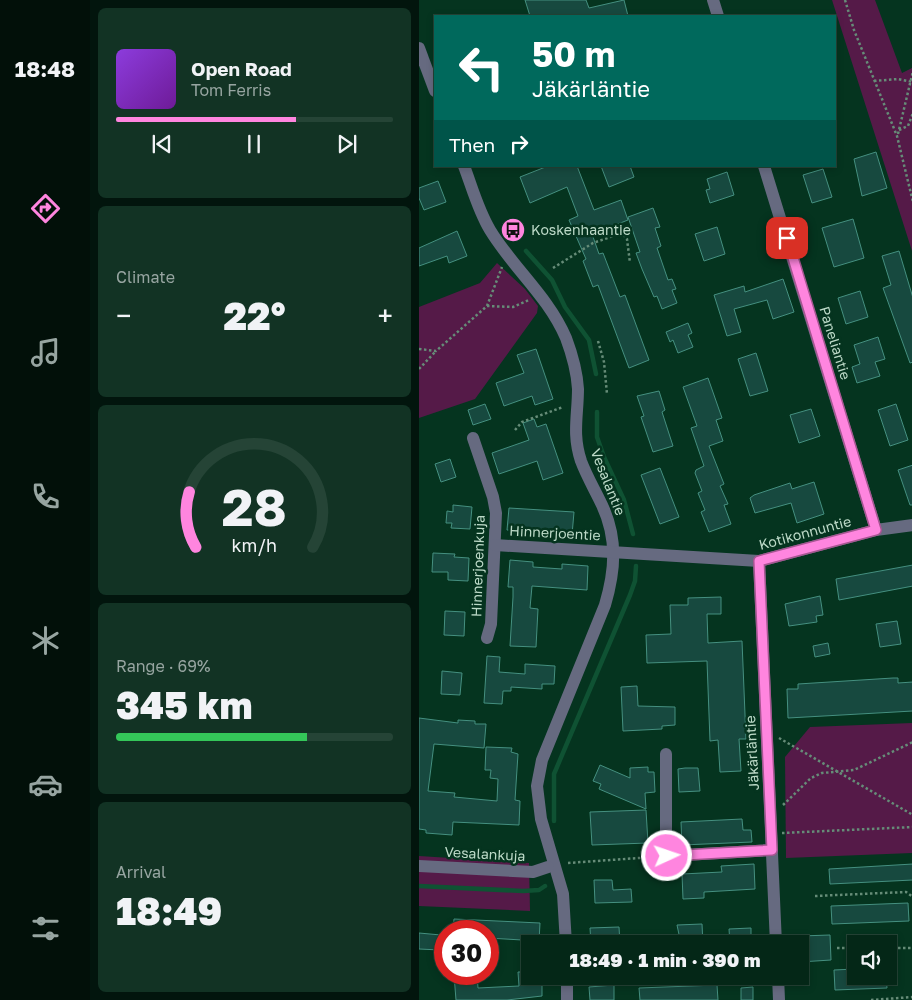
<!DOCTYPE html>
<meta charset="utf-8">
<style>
body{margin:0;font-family:"Golos Text",sans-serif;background:#123324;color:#f1f3f6;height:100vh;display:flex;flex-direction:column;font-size:19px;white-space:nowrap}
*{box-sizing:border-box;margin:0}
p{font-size:16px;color:#97a5a1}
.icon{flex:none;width:28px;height:28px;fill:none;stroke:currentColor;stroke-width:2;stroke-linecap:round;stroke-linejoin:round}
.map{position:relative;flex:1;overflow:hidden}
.sheet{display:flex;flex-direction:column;gap:8px;padding:8px;background:#02150d;width:329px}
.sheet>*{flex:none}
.hud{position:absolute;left:15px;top:15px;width:402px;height:152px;border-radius:0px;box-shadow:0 2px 8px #0003,0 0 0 1px #254436;background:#00695c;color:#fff;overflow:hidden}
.controls{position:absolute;left:428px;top:935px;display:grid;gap:10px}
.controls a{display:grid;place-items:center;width:50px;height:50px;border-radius:0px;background:#042717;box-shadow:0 2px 8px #0003,0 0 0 1px #254436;font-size:25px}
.speed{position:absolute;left:15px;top:920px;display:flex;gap:10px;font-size:25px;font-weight:700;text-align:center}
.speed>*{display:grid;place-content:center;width:65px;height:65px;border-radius:50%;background:#042717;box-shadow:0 2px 8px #0003,0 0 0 1px #254436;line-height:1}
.speed .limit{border:8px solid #d22;background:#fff;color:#111}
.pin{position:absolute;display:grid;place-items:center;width:42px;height:42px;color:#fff;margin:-21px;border-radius:10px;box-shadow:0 2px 8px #0006}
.me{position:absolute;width:55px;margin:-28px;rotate:87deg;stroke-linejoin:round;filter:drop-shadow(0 0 4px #0008)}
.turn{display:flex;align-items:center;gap:18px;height:105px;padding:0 15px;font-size:22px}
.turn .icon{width:65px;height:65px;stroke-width:2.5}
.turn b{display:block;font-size:35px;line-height:42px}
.then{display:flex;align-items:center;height:48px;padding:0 15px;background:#0003;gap:10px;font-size:19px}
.big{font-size:38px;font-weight:800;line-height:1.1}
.sheet .tile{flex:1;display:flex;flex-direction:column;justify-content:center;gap:8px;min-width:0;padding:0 18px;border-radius:8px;background:#123324}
.sheet .dial{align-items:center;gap:0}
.dial svg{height:130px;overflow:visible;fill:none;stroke:#254436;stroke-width:7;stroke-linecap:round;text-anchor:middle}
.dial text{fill:#f1f3f6;stroke:none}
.song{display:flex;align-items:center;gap:15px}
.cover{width:60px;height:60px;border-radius:8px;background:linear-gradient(135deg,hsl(270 70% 55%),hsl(280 70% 35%))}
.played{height:5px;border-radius:2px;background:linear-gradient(90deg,#ff85df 65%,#254436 65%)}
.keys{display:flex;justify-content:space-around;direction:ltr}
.heat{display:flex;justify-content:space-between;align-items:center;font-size:28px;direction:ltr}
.charge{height:8px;border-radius:4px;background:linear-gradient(90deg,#34c759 69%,#254436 0)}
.trip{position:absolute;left:102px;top:935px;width:288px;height:50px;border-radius:0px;background:#042717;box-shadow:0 2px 8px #0003,0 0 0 1px #254436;font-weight:800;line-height:50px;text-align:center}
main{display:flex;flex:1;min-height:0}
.menu{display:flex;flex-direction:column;width:90px;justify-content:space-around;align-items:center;background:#021009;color:#97a5a1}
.menu .icon{width:35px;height:35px}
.menu .active{color:#ff85df}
.menu b{font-size:22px;color:#f1f3f6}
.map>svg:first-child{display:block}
</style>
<main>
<nav class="menu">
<b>18:48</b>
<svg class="icon active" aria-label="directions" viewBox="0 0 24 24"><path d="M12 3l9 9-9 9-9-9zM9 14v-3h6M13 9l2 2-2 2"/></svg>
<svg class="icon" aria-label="music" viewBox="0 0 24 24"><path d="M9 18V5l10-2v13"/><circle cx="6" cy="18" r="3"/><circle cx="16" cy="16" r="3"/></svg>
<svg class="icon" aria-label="phone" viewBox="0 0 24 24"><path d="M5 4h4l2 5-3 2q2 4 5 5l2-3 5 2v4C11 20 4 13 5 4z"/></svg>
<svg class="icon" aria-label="climate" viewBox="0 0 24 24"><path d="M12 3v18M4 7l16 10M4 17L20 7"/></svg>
<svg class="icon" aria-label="car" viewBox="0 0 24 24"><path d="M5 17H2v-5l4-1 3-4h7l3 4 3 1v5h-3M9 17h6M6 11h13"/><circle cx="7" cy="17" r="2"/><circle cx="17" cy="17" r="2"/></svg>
<svg class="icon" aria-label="filters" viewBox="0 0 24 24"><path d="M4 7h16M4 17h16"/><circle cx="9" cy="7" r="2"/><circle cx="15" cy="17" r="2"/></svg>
</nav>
<section class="sheet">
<div class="tile">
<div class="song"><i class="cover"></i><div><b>Open Road</b><p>Tom Ferris</p></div></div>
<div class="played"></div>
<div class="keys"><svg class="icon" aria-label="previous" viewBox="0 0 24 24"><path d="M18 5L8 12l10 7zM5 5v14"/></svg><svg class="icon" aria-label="pause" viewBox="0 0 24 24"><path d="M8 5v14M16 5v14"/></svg><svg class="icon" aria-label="next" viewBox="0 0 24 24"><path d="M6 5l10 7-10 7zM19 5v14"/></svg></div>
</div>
<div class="tile"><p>Climate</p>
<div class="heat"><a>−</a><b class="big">22°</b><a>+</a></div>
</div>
<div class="tile dial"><svg viewBox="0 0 100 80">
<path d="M14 69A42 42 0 1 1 86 69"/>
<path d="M14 69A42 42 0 0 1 10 35" stroke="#ff85df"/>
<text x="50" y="56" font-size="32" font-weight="700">28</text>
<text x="50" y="72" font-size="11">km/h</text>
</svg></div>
<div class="tile"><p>Range · 69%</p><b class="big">345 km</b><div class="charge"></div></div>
<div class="tile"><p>Arrival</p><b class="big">18:49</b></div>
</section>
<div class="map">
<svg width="494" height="1000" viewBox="0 0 494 1000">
<rect width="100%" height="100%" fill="#05341f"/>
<g fill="#551a48">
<path d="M413 0H456L483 73 493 68V251Z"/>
<path d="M78 263 106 289 119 306 118 313 56 399 0 418V307L61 283Z"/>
<path d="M493 723V853L367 858 366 757 391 727Z"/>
<path d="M0 856 110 863 111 911 0 906Z"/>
</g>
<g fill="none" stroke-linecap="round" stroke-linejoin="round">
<g stroke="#0f5233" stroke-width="4.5">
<path d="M107 251 133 280 146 307 170 340 177 374"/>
<path d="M178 412V437L185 457 205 500 214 534"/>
<path d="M135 821V774L211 595 216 581 217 566"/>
<path d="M0 886 104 891 120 890 126 886"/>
</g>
</g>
<g fill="#17493f" stroke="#459080">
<path d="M106 0H167L170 8 205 0 209 16H111Z"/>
<path d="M457 152 468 188 443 196 435 159Z"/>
<path d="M129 166H158L175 210 202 200 209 220 173 234 180 254 184 253 201 297 206 295 230 360 210 368 179 285 174 287 164 261 167 259 150 220 159 216 148 187 111 203 101 177Z"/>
<path d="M182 166H211L215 177 190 187Z"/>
<path d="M404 169 413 197 393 203 384 175Z"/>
<path d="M308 172 315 195 291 203 287 190 291 189 288 179Z"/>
<path d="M19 181 27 202 5 210 0 198V188Z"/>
<path d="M234 208 241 227 236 228 242 246 238 248 249 280 253 279 257 289 253 290 258 303 243 309 238 296 235 297 223 269 217 253 221 252 209 217Z"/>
<path d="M434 219 445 258 415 267 403 228Z"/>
<path d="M298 227 306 254 285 261 276 234Z"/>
<path d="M38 231 48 256 30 263 28 256 0 266V248Z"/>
<path d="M480 251 494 298V362L491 363 464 288 472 285 463 256Z"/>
<path d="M364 279 375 312 354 319 348 300 315 309 322 332 308 336 295 295 325 286 326 292Z"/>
<path d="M441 291 449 317 427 324 419 298Z"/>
<path d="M269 323 273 333 269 335 274 347 259 353 254 340 251 342 247 332Z"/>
<path d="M459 337 466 359 456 362 461 376 438 383 433 367 441 364 435 345Z"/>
<path d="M117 349 134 399 116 405 113 396 85 406 77 383 105 373 98 355Z"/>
<path d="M337 353 349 391 331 396 319 359Z"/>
<path d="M289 378 303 418 297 420 304 441 290 446 305 484 301 486 309 504 305 505 312 524 290 532 282 512 286 510 279 493 283 491 276 473 277 470 285 466 272 428 278 426 264 387Z"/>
<path d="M240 391 246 410 243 412 254 446 234 452 222 417 225 416 218 396Z"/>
<path d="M66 404 72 419 54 425 49 410Z"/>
<path d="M477 404 489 440 471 446 459 410Z"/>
<path d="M392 409 401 436 380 443 371 415Z"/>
<path d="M115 419 118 427 127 424 144 473 124 480 118 461 80 474 73 453 110 440 104 423Z"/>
<path d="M31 459 37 477 22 482 16 464Z"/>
<path d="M494 465V505H491L479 470Z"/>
<path d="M241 468 260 517 241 524 222 475Z"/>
<path d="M395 482 405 514 378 523 372 503 336 513 331 498 335 495 371 483 373 489Z"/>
<path d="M34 505 53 507 51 529 32 528 33 523H27L28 511 34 512Z"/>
<path d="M90 508 155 512 153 535 88 530Z"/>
<path d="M14 553 36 554 35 557 50 558 49 581 29 580V572H13Z"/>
<path d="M91 560 114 562V567L143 569V564L169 566 168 590 113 586 111 608 119 609 117 647 91 646 94 597V587H89Z"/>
<path d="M494 565V586L420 600 417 579Z"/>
<path d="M401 596 404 615 397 616 398 622 370 626 366 604Z"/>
<path d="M302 597V614H288L289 643 323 641 327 739H320L322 771 301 772 299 740 291 741 288 661 228 663 227 635 252 634 251 605H269V598Z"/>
<path d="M26 611 46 612 45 636 25 635Z"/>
<path d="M478 621 482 644 461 647 457 624Z"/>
<path d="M409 643 411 654 396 657 394 646Z"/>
<path d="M68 656 81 657 80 672 106 674V664L136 666 135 684H123V689L92 687V691H84L83 704 65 703Z"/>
<path d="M23 671 43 673 41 695 22 694Z"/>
<path d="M474 678H479V683L494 682V711L369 718 368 689H379V684Z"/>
<path d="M218 686 219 706 256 707V725L243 726V729L204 731 202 687Z"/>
<path d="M0 718 39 723V720L56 721V724H67L65 748 15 744 9 791 36 793 35 797 78 801 79 779 71 778 72 770H66L67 747 93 748 92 752 99 754 96 800 101 801 100 825 34 822 33 835 7 833V830L0 829Z"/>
<path d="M181 765 211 778V768L229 767V772H235L236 792 226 793 227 809 180 789 182 784 174 781Z"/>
<path d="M266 768H279L281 791 260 792 259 769Z"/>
<path d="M227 810 229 843 173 845 171 812Z"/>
<path d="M323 819 324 830H332L333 842 263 845 262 822Z"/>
<path d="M335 864 336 889 285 892V898L264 899 263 874 303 872 302 866Z"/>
<path d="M494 864V880L411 884 410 869Z"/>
<path d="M175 880H193L194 890 212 889 213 902 176 903Z"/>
<path d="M489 903 490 921 413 924 412 906Z"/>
<path d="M35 919 121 923 120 941 69 938V931H34Z"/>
<path d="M283 924 284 944H262L258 925Z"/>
<path d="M200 927 201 944H172L171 928Z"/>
<path d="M332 928V944H311L310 929Z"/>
<path d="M0 933 22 935 21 950 0 949Z"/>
<path d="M411 935 412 960 381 962V936Z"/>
<path d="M436 969V976H467L468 988 416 990 415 970Z"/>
<path d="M99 972H111V976H123V996L88 1000H37L35 975 58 974 59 988 100 986Z"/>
<path d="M195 985V1000H171L170 987Z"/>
<path d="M298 985 299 1000H221L220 988Z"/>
<path d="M334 987V1000H322V988Z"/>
</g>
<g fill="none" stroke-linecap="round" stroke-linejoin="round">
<g stroke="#668c78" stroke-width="2.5" stroke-dasharray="2.5 2.5" stroke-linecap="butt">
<path d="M426 0 435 30 478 136 494 202"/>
<path d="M455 81 479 79 494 82"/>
<path d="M480 130 489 126 494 113"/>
<path d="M479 134 494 71"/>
<path d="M134 268 174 243 203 233 208 239 211 263"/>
<path d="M68 306 94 307 110 300"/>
<path d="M179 341 185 362 188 394"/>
<path d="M0 349 17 351 68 306 83 267"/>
<path d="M0 369 17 351"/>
<path d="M96 430 103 422 144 407"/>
<path d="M360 738 494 815"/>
<path d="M364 805 392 778 403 773 435 770 494 742"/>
<path d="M363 833 494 827"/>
<path d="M149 863 234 857"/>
<path d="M396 896 487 892 494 897"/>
<path d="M418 948H436"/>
<path d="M469 948H494"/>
<path d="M452 1000 494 997"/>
</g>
<g stroke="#666a80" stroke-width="12">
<path d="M294 0 299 16"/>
<path d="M0 48 16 91"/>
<path d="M45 166C53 187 59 210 71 230 94 268 129 296 147 338 153 354 158 372 159 389 159 415 153 434 162 461 168 477 176 490 183 505 199 539 196 571 186 605L123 760 118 786 122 819 144 894 147 944"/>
<path d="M345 166 457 530"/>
<path d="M54 438 74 497 77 513 72 624 68 638"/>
<path d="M76 545 340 561 457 530 494 525"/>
<path d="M340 561 357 944"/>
<path d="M247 754V856L353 850"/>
<path d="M0 866 114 872 129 867"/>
<path d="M148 976V1000"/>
<path d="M359 976 360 1000"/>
</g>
</g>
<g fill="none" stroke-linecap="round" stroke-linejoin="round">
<g stroke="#a65691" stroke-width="12">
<path id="route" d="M248 856 353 850 340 561 457 530 368 238"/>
</g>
<use href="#route" stroke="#ff85df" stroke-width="9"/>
</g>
<defs>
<g id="bus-disc" transform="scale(1.25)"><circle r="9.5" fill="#ff85df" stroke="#05341f"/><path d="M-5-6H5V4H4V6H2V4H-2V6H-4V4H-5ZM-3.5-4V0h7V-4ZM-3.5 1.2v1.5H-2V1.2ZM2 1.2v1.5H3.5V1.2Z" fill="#111"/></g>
</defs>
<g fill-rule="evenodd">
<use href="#bus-disc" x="94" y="230"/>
</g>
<g text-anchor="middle" stroke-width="5" stroke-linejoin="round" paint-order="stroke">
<g font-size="14" fill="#bddac8" stroke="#05341f" text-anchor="start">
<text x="112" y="235">Koskenhaantie</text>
</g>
<g font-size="14" fill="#bddac8" stroke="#05341f">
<text transform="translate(416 343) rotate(73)" y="5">Paneliantie</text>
<text transform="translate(189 482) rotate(68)" y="5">Vesalantie</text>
<text transform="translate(136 533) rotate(3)" y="5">Hinnerjoentie</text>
<text transform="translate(386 533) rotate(-15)" y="5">Kotikonnuntie</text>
<text transform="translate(59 566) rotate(-88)" y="5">Hinnerjoenkuja</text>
<text transform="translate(333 753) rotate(-93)" y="5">Jäkärläntie</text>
<text transform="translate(66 854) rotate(3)" y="5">Vesalankuja</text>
</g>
</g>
</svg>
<div class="controls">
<a><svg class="icon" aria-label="sound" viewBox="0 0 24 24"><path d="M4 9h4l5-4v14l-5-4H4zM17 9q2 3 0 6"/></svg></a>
</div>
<div class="speed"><div class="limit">30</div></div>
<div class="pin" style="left:368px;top:238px;background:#d93025"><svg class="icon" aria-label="arrive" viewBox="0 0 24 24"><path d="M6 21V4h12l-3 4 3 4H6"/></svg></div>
<svg class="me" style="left:248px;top:856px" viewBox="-20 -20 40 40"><circle r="17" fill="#ff85df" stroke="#fff" stroke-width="3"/><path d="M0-11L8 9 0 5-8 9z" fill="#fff"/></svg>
<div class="trip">18:49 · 1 min · 390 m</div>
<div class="hud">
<div class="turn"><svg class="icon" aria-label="left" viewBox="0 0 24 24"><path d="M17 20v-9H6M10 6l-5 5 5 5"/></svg><div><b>50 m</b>Jäkärläntie</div></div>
<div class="then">Then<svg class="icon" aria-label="right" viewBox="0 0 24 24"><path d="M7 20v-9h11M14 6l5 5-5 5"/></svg></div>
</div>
</div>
</main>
